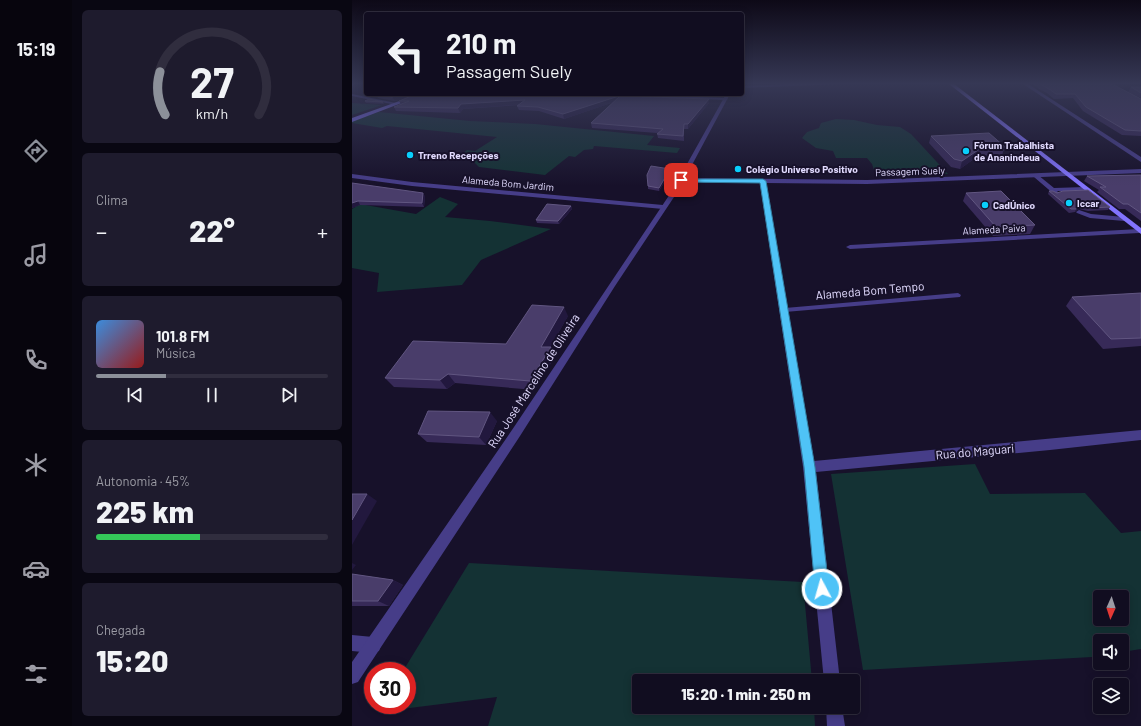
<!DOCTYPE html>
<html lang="pt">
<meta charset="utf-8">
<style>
body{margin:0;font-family:Barlow,sans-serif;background:#1e1b2d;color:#f1f3f6;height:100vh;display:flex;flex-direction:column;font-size:15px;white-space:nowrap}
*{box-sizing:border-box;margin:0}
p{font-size:13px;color:#9c9ca5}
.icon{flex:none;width:22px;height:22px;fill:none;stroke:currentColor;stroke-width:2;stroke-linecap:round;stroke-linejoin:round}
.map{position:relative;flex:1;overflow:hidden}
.details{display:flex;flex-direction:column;gap:10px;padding:10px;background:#090712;width:280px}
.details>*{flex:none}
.banner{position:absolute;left:12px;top:12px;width:380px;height:84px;border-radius:4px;box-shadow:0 2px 10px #0003,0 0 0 1px #302d3e;background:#110d20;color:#f1f3f6;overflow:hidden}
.needle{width:26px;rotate:183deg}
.buttons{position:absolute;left:741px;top:590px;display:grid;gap:8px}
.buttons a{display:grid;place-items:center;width:36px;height:36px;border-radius:4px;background:#110d20;box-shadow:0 2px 10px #0003,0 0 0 1px #302d3e;font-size:20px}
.speed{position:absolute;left:12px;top:662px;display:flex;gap:8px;font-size:20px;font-weight:700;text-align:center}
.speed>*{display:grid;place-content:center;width:52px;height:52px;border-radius:50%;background:#110d20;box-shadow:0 2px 10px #0003,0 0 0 1px #302d3e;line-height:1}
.speed .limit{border:6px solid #d22;background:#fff;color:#111}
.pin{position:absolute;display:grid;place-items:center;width:34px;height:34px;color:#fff;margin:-17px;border-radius:8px;box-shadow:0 2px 6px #0006}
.me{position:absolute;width:44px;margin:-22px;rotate:354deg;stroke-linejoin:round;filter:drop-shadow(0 0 3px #0008)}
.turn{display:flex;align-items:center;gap:14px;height:84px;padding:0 16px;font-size:18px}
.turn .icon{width:52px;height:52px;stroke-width:2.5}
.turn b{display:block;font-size:28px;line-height:34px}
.big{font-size:30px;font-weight:800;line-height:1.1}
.details .tile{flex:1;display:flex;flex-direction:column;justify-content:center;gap:6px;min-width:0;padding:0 14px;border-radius:6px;background:#1e1b2d}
.details .dial{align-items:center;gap:0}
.dial svg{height:104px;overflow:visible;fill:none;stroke:#302d3e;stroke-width:7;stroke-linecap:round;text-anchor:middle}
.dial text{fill:#f1f3f6;stroke:none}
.song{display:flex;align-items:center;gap:12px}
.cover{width:48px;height:48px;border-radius:6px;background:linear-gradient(135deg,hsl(210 70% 55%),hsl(0 70% 35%))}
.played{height:4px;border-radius:2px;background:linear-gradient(90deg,#8c9099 30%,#302d3e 30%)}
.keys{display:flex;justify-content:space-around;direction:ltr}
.heat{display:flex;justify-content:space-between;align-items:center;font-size:22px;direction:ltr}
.charge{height:6px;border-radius:3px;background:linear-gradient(90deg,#34c759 45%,#302d3e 0)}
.trip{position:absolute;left:280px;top:674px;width:228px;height:40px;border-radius:4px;background:#110d20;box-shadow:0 2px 10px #0003,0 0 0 1px #302d3e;font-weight:800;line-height:40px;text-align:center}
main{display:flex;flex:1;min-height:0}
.tab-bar{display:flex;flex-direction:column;width:72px;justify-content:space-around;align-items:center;background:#07050d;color:#9c9ca5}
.tab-bar .icon{width:28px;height:28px}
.tab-bar .active{color:#8c9099}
.tab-bar b{font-size:18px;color:#f1f3f6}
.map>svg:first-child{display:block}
</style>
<main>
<nav class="tab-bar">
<b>15:19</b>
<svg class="icon active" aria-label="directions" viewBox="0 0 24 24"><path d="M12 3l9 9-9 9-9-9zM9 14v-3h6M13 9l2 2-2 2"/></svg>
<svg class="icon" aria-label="music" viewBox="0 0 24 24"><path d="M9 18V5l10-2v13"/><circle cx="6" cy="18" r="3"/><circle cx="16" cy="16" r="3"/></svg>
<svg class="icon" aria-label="phone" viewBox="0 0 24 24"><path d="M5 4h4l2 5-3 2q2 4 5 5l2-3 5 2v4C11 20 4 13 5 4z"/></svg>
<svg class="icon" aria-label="climate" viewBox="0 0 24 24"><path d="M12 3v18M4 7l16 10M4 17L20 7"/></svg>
<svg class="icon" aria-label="car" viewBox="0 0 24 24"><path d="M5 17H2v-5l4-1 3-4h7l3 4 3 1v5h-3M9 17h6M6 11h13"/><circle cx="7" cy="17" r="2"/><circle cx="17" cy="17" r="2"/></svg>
<svg class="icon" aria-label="filters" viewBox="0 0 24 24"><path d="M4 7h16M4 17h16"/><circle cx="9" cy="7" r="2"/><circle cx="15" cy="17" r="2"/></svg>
</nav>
<section class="details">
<div class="tile dial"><svg viewBox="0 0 100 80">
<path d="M14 69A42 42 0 1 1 86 69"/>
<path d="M14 69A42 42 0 0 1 10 36" stroke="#8c9099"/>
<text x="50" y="56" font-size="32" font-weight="700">27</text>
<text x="50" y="72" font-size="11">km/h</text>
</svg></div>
<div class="tile"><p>Clima</p>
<div class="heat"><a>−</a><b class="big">22°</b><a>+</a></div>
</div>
<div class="tile">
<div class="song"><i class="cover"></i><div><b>101.8 FM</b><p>Música</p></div></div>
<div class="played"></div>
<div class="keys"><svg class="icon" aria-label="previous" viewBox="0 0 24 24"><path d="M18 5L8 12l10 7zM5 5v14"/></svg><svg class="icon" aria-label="pause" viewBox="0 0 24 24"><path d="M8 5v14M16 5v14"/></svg><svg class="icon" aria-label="next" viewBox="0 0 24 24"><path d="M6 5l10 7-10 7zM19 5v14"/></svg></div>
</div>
<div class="tile"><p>Autonomia · 45%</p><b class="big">225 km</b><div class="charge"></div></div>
<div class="tile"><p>Chegada</p><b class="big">15:20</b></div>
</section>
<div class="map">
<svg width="789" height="726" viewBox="0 0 789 726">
<rect width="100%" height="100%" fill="#17112a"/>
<g fill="#143234" fill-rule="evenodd">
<path d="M0 103 30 105 0 115Z"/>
<path d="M27 112 118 121 183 124 302 136 295 145 328 148 325 153 242 146 241 149 232 150 223 157 217 156 193 175 127 167 120 160 109 155 115 150 123 151 145 137 35 126 30 128 0 123V121Z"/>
<path d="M484 119 502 120 525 125 548 127 559 134 596 174 524 176 520 164 515 158H484L481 151 464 148 450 138 455 132 467 128 469 123Z"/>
<path d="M88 197 106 204 93 217 138 221 199 229 129 260 110 285 25 292 27 273 0 268V209L8 204 64 214Z"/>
<path d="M623 464 638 494 733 493 769 533 789 531V649L770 652V641H748V656L740 657 511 670 479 474ZM748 597H770V619H748Z"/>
<path d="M117 563 451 582 460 681H287V707H462L463 726H136L145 697 26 712 31 705H55V671H51Z"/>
</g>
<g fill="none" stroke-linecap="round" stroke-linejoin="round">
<g fill="#463d88" fill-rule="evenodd">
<path d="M682 175H686L702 188 733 187 736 189 733 191H705L708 194 703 195 682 177Z"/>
<path d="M727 210 739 214 772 217 775 219 772 221 738 218 725 213 724 212Z"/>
<path d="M606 293 609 295 608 297 433 312 429 310 433 308Z"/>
</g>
<g fill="#463d88" fill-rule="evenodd">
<path d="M0 84H3L0 86Z"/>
<path d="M436 84H488L390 88V86Z"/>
<path d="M671 84H676L789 157V162Z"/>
<path d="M0 94 44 103 46 104 44 105 0 96Z"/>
<path d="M258 94 374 98 376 99 374 100 260 96Z"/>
<path d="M789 169V173L515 184 414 183 462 461 789 430V440L698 450 464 472 488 681H472L451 467 408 183 329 182 326 180 329 178 515 180Z"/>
<path d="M0 174 60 182 311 205 314 207 311 209 60 186 0 178Z"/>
<path d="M787 229H789V233H787L498 249 494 247 498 245Z"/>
<path d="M0 635 21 637 27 639 29 645 27 651 21 653 0 651Z"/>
<path d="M474 707H490L493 726H475Z"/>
</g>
<path fill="#463d88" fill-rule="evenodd" d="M374 94H378L326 191 263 286 168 436 6 682 0 684V662L160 430 320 191Z"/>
<g fill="#8273fd" fill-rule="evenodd">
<path d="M597 84H602L789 228V234Z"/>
<path d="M67 94H73L0 122V118Z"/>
</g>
</g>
<g fill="#372a58">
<path d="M682 84H760L789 99V136L770 135 731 111 721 98 702 99 695 93 687 89Z"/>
<path d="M779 87H789V98L776 92Z"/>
<path d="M24 94H63L43 101 26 98Z"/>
<path d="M274 94V96L357 103 336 129H332V141L306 138 305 133 240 128 239 123 262 102 212 119 187 111 167 110 165 106 167 105 111 109 108 113 44 111 42 107 49 104 47 101Z"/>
<path d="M13 101 31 102 32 104 14 103Z"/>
<path d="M579 136 653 147 650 155 626 156 608 169 599 167 577 143Z"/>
<path d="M318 169 319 172 307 191 296 189V186Z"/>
<path d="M789 175V221L773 209H767L745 192 747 190 732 181 735 176Z"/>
<path d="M0 183 73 196 72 207 8 205 0 208Z"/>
<path d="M697 191 705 193 758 207 756 210 736 211 727 209 723 212 717 213 696 194Z"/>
<path d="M614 193 683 225 678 234 641 236 611 201Z"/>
<path d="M219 206 220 209 207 224 185 223 184 220Z"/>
<path d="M789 293V346L751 349 714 306 720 297Z"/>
<path d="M216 316 198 347 203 356 183 390 103 383 95 389 42 387 33 378 154 344Z"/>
<path d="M145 421 134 445 75 442 66 434Z"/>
<path d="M0 574 41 580 51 585 37 606H0Z"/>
</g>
<g fill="#22183e">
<path d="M48 94H63L43 101 40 97Z"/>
<path d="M274 94V98L212 119 211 114Z"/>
<path d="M357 99V103L336 129V124Z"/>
<path d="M173 100 174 104 111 109 108 113 106 108 109 104Z"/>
<path d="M629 148 626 156 608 169 610 161Z"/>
<path d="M318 169 319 172 307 191V188Z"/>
<path d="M71 193 73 196 72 207 70 203Z"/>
<path d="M6 201 8 205 0 208V203Z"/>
<path d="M219 206 220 209 207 224 206 221Z"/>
<path d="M729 206 727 209 723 212 724 209Z"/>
<path d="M212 307 216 316 195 353 199 347 203 356 183 390 178 381 189 347Z"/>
<path d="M96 374 103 383 95 389 88 380Z"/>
<path d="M138 412 145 421 134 445 127 437Z"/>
<path d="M15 494 25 501 0 545V520Z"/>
<path d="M0 563 4 565 0 570Z"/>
<path d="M41 580 51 585 37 606 26 601Z"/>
</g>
<g fill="#493d6a" stroke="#615681">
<path d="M688 84H760L789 99V131L773 130 734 107 723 94H704L697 89Z"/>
<path d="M779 87H789V93Z"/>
<path d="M26 94H48L40 97Z"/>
<path d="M64 94H273L211 114 186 107 165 106 173 100 109 104 106 108 42 107 57 101H47Z"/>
<path d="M268 96 357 99 336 124H332L331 136 305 134 311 129 239 123Z"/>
<path d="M17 99 31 102 13 101Z"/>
<path d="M637 133 653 147 629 148 610 161 602 159 579 136Z"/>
<path d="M299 166 318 169 307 188 296 186 295 175Z"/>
<path d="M789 175V213L776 204H771L748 187H754L735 176Z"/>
<path d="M0 183 71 193 70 203 6 201 0 203Z"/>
<path d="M736 190 758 207 738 208 729 206 724 209H719L697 191H701L705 193 711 191Z"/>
<path d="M649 191 683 225 644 227 614 193Z"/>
<path d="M195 204 219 206 206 221 184 220Z"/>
<path d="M789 293V338L759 339 720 297Z"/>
<path d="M180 305 212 307 189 347H199L178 381 96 374 88 380 33 378 61 341 154 344Z"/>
<path d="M76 411 138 412 127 437 66 434Z"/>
<path d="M0 494H15L0 520Z"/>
<path d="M0 574 41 580 26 601H0Z"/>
</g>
<linearGradient id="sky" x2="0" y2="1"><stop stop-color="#0d0917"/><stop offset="0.45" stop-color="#363855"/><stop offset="1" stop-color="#363855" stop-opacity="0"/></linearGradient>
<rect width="789" height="186" fill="url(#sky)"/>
<path fill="#4fc3f7" stroke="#337fa1" d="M327 179H411L414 181 463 467 477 589 475 594 470 596 465 594 463 589 452 467 408 183 329 182 327 181Z"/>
<g fill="#09cffc" stroke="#17112a" stroke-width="1.5">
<circle cx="614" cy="151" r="4"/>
<circle cx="58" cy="155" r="4"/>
<circle cx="386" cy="169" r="4"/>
<circle cx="717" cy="203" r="4"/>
<circle cx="633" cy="205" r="4"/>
</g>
<g text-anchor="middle" stroke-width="4" stroke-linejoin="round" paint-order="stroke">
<g font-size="10" font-weight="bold" fill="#e2dbff" stroke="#17112a" text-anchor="start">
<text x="622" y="149">Fórum Trabalhista<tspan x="622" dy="12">de Ananindeua</tspan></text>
<text x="66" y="159">Trreno Recepções</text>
<text x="394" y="173">Colégio Universo Positivo</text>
<text x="725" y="207">Iccar</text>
<text x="641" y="209">CadÚnico</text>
</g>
<g font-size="10" fill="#e2dbff" stroke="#17112a">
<text transform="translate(558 171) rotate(-2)" y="4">Passagem Suely</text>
<text transform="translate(156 183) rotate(5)" y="4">Alameda Bom Jardim</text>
<text transform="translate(642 229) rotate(-3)" y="4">Alameda Paiva</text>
</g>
<g font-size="12" fill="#e2dbff" stroke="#17112a">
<text transform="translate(518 291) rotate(-5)" y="4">Alameda Bom Tempo</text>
<text transform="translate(182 381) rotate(-57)" y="4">Rua José Marcelino de Oliveira</text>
<text transform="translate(623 452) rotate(-5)" y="4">Rua do Maguari</text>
</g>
</g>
</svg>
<div class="buttons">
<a><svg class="needle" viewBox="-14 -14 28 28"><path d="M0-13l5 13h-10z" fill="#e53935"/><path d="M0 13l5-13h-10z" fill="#9c9ca5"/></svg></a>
<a><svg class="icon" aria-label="sound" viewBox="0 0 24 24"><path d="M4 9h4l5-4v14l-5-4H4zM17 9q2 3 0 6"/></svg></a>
<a><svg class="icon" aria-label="layers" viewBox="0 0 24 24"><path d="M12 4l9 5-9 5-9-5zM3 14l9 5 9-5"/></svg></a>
</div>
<div class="speed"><div class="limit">30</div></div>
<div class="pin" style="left:329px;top:180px;background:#d93025"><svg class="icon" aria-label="arrive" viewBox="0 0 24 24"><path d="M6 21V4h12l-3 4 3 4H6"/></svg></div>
<svg class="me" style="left:470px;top:589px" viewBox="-20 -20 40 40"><circle r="17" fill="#4fc3f7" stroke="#fff" stroke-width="3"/><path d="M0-11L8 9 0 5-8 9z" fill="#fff"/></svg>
<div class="trip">15:20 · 1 min · 250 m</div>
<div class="banner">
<div class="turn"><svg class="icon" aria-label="left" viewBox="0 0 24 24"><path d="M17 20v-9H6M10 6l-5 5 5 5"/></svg><div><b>210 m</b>Passagem Suely</div></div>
</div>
</div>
</main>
